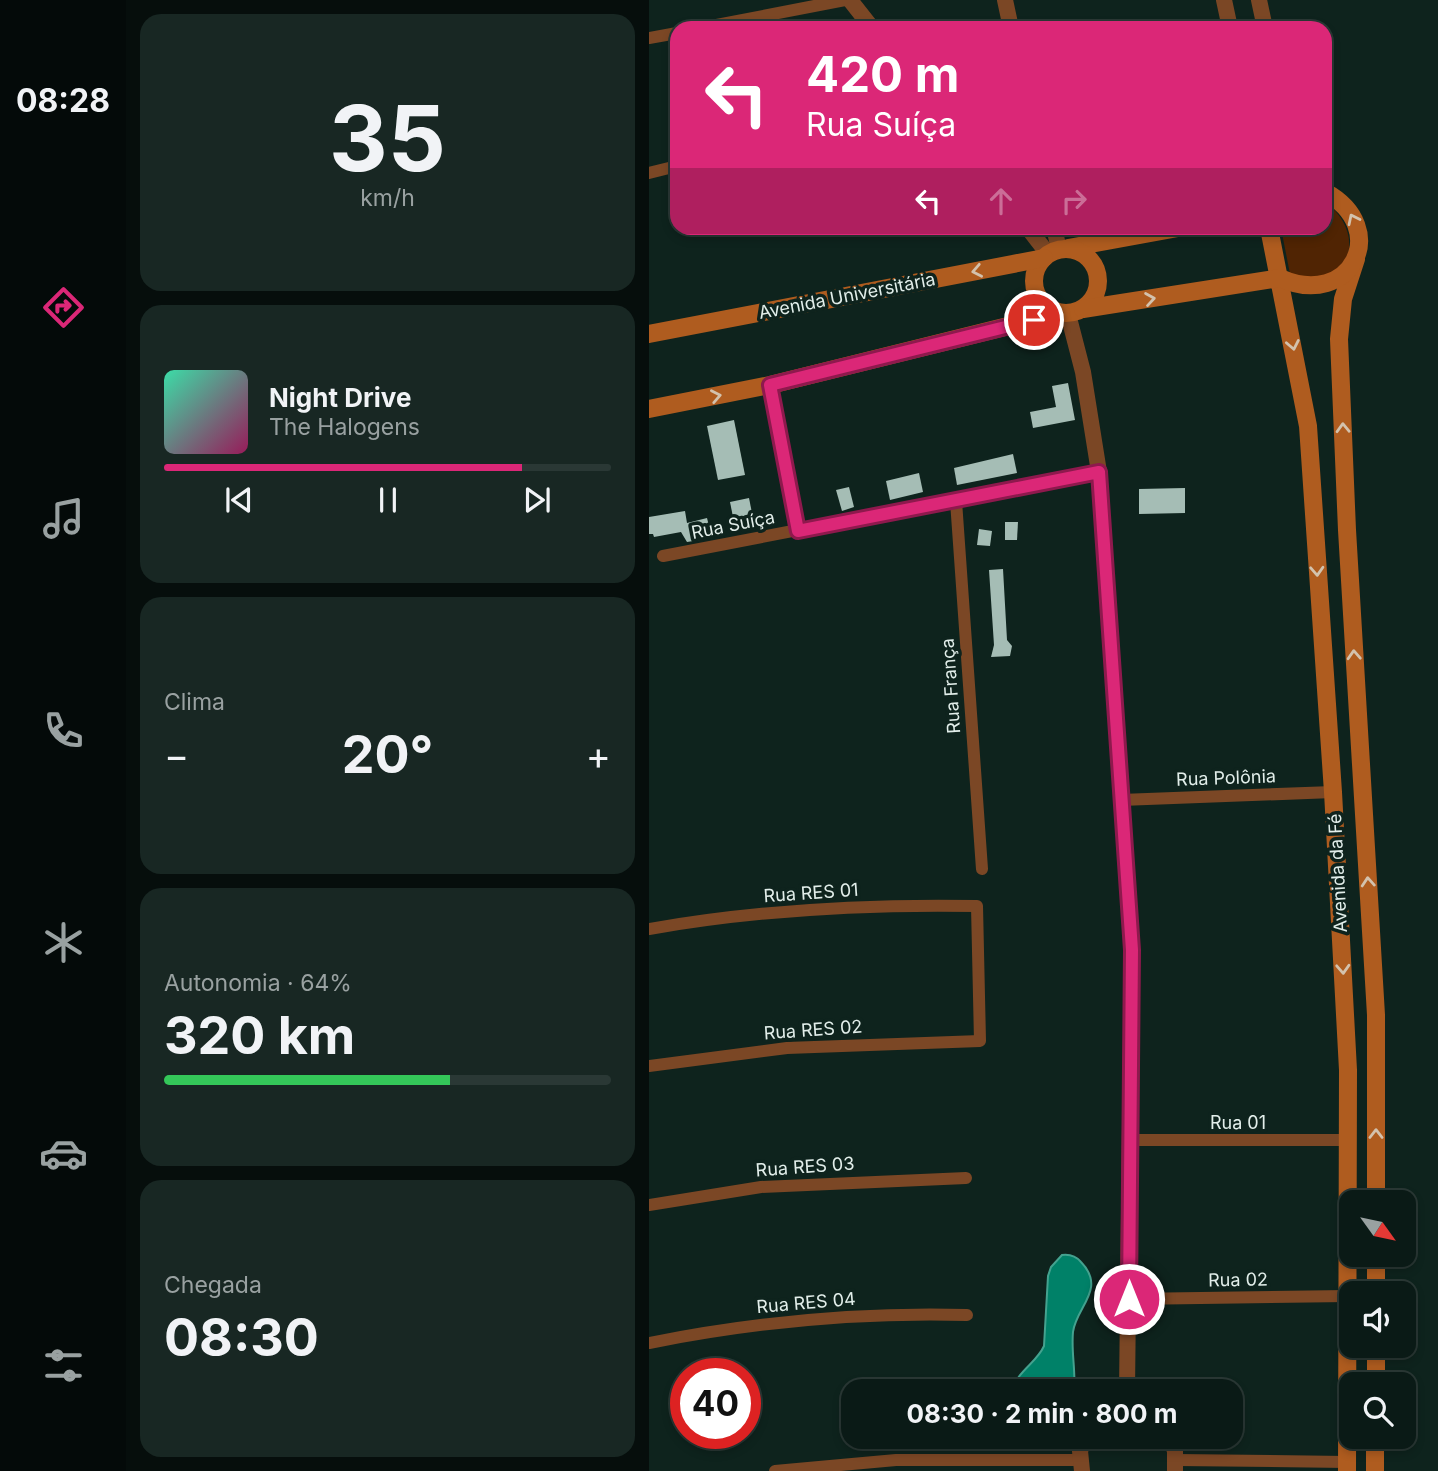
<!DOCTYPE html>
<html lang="pt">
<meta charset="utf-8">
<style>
body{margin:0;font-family:Inter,sans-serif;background:#182723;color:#f1f3f6;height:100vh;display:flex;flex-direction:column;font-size:26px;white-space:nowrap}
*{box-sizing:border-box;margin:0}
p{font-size:23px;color:#99a1a1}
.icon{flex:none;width:38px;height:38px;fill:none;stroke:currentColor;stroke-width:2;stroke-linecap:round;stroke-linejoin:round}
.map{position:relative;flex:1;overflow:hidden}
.details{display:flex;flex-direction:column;gap:14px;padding:14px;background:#060e0c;width:523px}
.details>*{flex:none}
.top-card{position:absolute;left:21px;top:21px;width:662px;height:214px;border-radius:21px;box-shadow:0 4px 10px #0003,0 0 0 2px #2a3835;background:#db2777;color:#fff;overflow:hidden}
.needle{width:46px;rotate:123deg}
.controls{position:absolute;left:690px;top:1190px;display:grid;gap:14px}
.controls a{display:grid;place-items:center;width:77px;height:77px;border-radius:14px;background:#0a1a16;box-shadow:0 4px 10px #0003,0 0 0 2px #2a3835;font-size:35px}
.speed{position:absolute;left:21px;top:1358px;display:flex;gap:14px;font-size:35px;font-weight:700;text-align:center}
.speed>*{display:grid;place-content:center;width:91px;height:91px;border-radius:50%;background:#0a1a16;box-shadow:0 4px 10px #0003,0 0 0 2px #2a3835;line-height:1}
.speed .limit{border:10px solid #d22;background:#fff;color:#111}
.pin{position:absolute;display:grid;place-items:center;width:60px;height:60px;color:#fff;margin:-30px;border:4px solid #fff;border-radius:50%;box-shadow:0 2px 7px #0007}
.me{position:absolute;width:77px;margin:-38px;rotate:0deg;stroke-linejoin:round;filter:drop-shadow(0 0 5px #0008)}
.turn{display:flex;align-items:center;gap:24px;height:147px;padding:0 21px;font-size:32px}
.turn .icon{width:91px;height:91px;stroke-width:2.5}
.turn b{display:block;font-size:49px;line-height:60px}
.lanes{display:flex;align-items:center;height:66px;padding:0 21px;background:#0003;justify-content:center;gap:35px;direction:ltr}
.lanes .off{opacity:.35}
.big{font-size:52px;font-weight:700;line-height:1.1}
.details .card{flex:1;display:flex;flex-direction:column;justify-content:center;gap:10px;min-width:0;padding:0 24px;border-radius:21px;background:#182723}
.details .dial{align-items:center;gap:0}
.dial b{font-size:91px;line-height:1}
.song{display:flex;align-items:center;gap:21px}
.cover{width:84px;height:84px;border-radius:10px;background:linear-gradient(135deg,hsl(160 70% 55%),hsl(330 70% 35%))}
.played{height:7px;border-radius:4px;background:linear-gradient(90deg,#db2777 80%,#2a3835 80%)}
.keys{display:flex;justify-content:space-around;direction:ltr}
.heat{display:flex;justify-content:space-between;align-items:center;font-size:38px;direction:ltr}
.charge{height:10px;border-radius:5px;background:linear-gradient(90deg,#34c759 64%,#2a3835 0)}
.trip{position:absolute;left:192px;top:1379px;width:402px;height:70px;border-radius:21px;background:#0a1a16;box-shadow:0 4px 10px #0003,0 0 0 2px #2a3835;font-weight:700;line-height:70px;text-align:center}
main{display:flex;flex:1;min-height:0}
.tab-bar{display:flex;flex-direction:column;width:126px;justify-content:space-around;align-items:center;background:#040a09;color:#99a1a1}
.tab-bar .icon{width:49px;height:49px}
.tab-bar .current{color:#db2777}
.tab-bar b{font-size:32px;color:#f1f3f6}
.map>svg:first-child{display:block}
</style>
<main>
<nav class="tab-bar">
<b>08:28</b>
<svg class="icon current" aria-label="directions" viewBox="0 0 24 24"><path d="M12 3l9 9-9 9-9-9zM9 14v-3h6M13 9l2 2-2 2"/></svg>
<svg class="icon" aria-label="music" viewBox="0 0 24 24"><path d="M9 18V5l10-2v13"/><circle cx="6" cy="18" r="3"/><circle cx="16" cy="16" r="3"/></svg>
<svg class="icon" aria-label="phone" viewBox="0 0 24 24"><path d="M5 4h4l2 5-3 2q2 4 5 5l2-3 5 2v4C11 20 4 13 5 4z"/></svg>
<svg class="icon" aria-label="climate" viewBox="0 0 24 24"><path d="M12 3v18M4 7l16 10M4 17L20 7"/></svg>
<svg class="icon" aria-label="car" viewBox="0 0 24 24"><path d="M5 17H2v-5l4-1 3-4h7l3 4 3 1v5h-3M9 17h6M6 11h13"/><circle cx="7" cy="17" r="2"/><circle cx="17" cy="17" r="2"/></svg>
<svg class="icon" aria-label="filters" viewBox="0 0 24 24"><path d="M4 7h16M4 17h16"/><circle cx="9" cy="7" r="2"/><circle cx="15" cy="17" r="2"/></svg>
</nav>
<section class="details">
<div class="card dial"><b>35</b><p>km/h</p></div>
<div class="card">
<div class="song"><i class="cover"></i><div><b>Night Drive</b><p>The Halogens</p></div></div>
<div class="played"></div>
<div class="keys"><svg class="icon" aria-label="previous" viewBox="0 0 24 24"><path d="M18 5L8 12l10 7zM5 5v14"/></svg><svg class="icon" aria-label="pause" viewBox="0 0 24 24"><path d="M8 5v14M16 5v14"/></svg><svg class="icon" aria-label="next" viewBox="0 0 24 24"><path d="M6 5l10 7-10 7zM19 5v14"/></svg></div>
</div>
<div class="card"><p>Clima</p>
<div class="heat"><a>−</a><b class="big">20°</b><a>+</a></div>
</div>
<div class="card"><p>Autonomia · 64%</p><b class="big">320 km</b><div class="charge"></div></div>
<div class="card"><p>Chegada</p><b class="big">08:30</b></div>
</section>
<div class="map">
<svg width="789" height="1471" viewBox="0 0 789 1471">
<rect width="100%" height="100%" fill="#0e231d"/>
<path fill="#502403" d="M676 202C707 224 712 267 669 279 661 281 649 276 641 274L632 228H676Z"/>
<path fill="#008168" stroke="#44a28f" stroke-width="2" d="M413 1255C421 1254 427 1256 432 1262 458 1289 427 1307 424 1332 422 1352 427 1371 425 1391H364C367 1371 387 1364 395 1346L399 1276 402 1267Z"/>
<g fill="#a5bdb5">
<path d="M419 383 426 420 384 428 381 412 407 407 403 386Z"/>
<path d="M85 420 96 475 69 480 58 426Z"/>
<path d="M364 454 368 473 308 485 305 468Z"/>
<path d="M270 473 274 492 241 500 237 481Z"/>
<path d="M200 487 205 507 193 511 187 490Z"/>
<path d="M536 488V513L490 514V489Z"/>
<path d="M100 498 106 528 87 532 81 502Z"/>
<path d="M36 511 38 523 58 518 63 538 38 542 32 532 5 537 4 534H0V517Z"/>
<path d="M356 522H369L368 540H356Z"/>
<path d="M330 529 343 531 341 546 328 545Z"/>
<path d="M354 569 358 640 363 646 361 656 342 657 345 645 340 570Z"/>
</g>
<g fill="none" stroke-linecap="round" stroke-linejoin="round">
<g stroke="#7b4725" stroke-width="12">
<path d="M52 28 196 0"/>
<path d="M0 38 28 33"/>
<path d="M0 173 28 166"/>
<path d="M121 385 149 531"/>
<path d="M307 501 333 869"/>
<path d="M14 556 450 472"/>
<path d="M472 800 684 792"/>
<path d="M0 929C108 910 218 904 328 906L331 1041 138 1048 0 1066"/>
<path d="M480 1140H699"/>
<path d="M0 1205 112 1187 317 1178"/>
<path d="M480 1299 699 1296"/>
<path d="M0 1343C105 1322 210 1312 318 1315"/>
<path d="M527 1460 698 1462"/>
<path d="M126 1471 247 1460H431"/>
</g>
<g stroke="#7b4725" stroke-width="16">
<path d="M201 0 223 28"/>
<path d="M356 0 362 28"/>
<path d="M575 0 581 28"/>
<path d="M610 0 616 28"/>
<path d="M379 228 399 254"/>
<path d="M405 228 410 249"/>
<path d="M419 314 434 372 450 472 483 949 478 1391"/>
<path d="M521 1437 526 1451V1471"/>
<path d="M433 1471 431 1451 436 1437"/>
</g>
<g stroke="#af5c1f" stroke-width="18">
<path d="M620 228 659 426 684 792 699 1070 698 1471"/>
<path d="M419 248 529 228"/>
<circle cx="417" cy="281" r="32"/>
<path d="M707 259 694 299 690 339 698 530 727 1015V1202"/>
<path d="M434 309 631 278C702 310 743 228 676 192"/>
<path d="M0 334 395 258"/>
<path d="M0 409 121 385 412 313"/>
<path d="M727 1255V1293"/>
<path d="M727 1384V1346"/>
<path d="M726 1471V1437"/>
</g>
</g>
<defs><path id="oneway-chevron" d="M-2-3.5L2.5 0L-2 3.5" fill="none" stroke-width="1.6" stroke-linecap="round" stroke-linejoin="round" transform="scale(1.75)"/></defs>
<g stroke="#d3c2ad">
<use href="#oneway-chevron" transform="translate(704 219) rotate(-116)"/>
<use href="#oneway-chevron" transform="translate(328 271) rotate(169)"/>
<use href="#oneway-chevron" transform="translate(501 299) rotate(-9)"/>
<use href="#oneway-chevron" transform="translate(644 345) rotate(79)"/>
<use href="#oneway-chevron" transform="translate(67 396) rotate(-11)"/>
<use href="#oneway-chevron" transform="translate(694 428) rotate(-92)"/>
<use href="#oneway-chevron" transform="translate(668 571) rotate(87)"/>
<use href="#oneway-chevron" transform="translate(705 655) rotate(-93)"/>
<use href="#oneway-chevron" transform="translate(719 882) rotate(-94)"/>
<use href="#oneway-chevron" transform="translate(694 969) rotate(87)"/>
<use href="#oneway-chevron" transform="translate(727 1134) rotate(-90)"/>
</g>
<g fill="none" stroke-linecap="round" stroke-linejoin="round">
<g stroke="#8e194d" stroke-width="18">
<path id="route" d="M385 320 121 385 149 531 450 472 483 950 480 1299"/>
</g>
<use href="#route" stroke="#db2777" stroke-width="12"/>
</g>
<g text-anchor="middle" stroke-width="7" stroke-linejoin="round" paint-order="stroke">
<g font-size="18" fill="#e2eeea" stroke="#0e231d">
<text transform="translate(198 296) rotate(-11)" y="6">Avenida Universitária</text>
<text transform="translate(84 525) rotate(-11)" y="6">Rua Suíça</text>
<text transform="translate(302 686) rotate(-94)" y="6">Rua França</text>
<text transform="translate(577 778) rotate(-2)" y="6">Rua Polônia</text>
<text transform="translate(689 873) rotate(-93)" y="6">Avenida da Fé</text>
<text transform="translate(162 893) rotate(-4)" y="6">Rua RES 01</text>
<text transform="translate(164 1030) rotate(-4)" y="6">Rua RES 02</text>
<text x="589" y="1129">Rua 01</text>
<text transform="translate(156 1167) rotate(-4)" y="6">Rua RES 03</text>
<text transform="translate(589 1280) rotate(-1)" y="6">Rua 02</text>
<text transform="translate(157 1303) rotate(-5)" y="6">Rua RES 04</text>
</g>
</g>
</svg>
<div class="controls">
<a><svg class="needle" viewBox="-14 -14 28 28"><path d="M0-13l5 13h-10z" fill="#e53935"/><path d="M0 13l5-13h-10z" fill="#99a1a1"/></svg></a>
<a><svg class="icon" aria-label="sound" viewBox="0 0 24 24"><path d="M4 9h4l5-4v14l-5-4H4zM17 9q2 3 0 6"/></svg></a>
<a><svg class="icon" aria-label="search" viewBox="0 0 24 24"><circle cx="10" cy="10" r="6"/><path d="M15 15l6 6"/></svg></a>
</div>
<div class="speed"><div class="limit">40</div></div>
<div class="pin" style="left:385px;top:320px;background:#d93025"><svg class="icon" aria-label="arrive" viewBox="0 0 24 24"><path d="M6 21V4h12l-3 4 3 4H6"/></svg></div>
<svg class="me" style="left:480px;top:1299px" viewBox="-20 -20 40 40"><circle r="17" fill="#db2777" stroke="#fff" stroke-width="3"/><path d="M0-11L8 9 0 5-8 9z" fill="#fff"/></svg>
<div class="trip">08:30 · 2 min · 800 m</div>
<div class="top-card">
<div class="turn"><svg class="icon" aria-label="left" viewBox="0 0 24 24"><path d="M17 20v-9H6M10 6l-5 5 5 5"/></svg><div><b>420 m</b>Rua Suíça</div></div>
<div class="lanes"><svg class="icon" aria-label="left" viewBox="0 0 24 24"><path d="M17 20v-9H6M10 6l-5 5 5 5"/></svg><svg class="icon off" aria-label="ahead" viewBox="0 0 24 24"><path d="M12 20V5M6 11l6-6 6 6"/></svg><svg class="icon off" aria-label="right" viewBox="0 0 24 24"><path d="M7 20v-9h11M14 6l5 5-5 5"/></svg></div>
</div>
</div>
</main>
